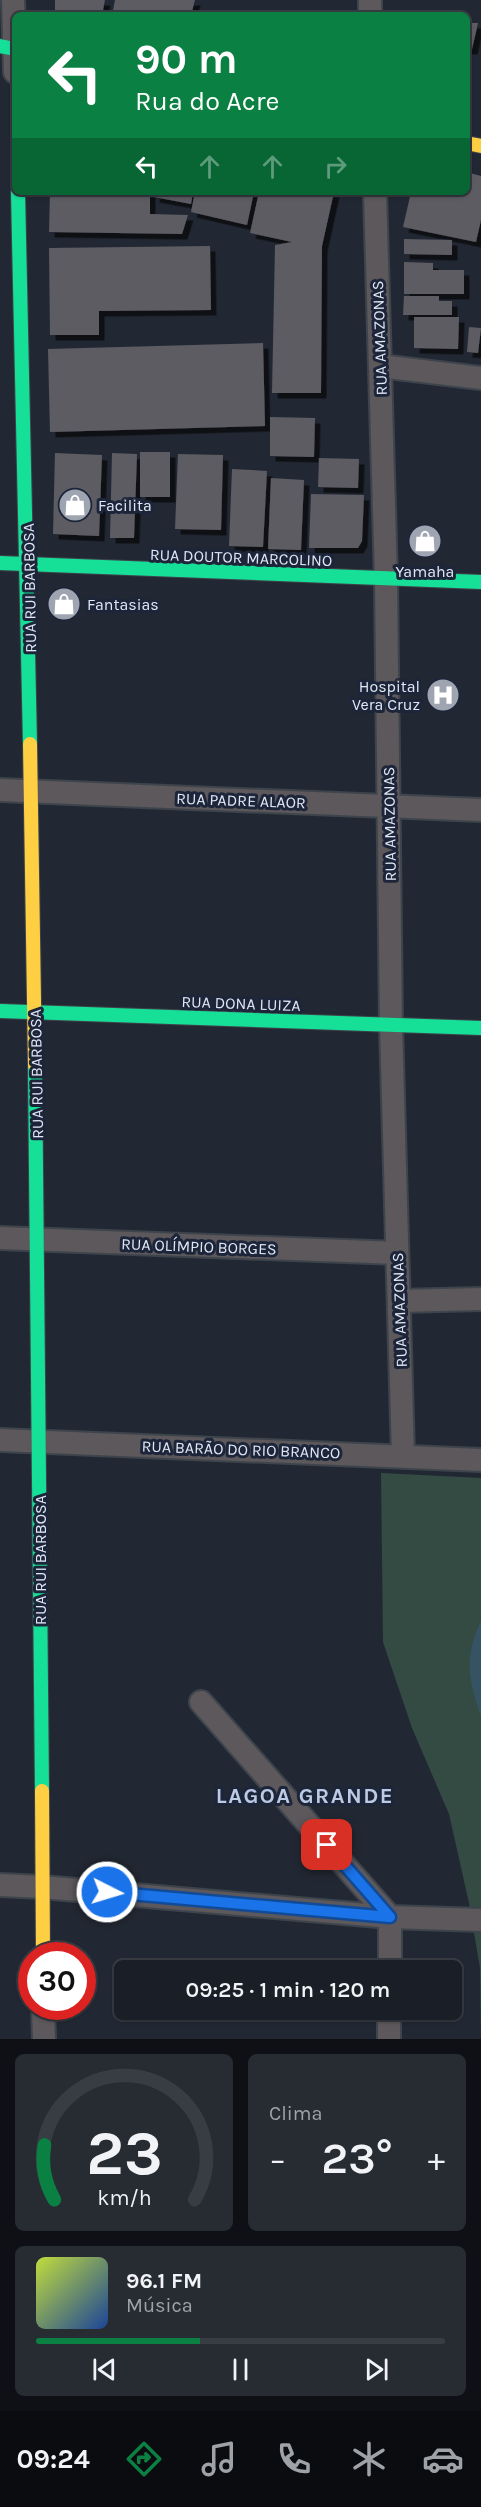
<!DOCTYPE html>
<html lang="pt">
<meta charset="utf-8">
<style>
body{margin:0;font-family:Karla,sans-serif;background:#272b32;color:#f1f3f6;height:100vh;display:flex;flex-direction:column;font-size:22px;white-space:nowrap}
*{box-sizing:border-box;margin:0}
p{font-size:20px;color:#9fa2a7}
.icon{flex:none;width:33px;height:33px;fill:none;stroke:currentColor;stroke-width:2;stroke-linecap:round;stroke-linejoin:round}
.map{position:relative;height:2039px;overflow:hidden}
.side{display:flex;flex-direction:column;gap:15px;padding:15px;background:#0e1015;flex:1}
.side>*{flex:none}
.guide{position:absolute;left:12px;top:12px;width:458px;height:183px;border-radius:9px;box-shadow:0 2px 4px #0004,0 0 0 2px #383c43;background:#0b8043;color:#fff;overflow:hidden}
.speed{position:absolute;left:18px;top:1942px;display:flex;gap:12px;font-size:30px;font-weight:700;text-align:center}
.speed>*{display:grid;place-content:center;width:78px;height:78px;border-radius:50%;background:#1a1e26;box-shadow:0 2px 4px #0004,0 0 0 2px #383c43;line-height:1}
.speed .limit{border:9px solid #d22;background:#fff;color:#111}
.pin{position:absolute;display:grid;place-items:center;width:51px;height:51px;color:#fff;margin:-26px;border-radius:12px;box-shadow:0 3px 9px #0006}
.me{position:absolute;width:66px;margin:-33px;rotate:95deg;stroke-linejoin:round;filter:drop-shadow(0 0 4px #0008)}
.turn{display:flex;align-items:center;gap:21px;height:126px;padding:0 24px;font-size:27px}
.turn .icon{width:78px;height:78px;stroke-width:2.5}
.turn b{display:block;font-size:42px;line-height:51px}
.lanes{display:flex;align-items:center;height:57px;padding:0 24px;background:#0003;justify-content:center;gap:30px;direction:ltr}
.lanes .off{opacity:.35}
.big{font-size:45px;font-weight:600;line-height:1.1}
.side .card{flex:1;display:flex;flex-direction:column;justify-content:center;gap:9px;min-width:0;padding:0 21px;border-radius:9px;background:#272b32}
.side .dial{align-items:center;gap:0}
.dial svg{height:156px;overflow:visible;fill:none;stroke:#383c43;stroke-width:7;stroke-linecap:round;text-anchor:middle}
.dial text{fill:#f1f3f6;stroke:none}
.song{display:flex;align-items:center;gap:18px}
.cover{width:72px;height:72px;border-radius:9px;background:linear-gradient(135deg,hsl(70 70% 55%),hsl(220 70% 35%))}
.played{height:6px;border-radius:3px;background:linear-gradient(90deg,#0b8043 40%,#383c43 40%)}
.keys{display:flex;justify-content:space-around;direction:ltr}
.heat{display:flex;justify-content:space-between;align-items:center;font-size:33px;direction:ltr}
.side .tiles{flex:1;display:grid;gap:15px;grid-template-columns:1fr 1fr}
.card:last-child{grid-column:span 2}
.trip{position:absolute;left:114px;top:1960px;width:348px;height:60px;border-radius:9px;background:#1a1e26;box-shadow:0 2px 4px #0004,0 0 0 2px #383c43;font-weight:600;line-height:60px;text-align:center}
.dock{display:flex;height:96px;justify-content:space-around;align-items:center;background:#0a0c0f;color:#9fa2a7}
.dock .icon{width:42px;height:42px}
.dock .current{color:#0b8043}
.dock b{font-size:27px;color:#f1f3f6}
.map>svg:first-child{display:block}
</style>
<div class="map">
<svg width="481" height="2039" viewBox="0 0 481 2039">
<defs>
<filter id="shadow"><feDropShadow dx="5.5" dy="5.5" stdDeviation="0" flood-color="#0009"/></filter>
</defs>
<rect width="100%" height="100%" fill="#222833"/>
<path fill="#334b42" d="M381 1473 481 1478V2039L480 1968 469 1903 449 1814 412 1728 383 1642Z"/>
<path fill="#355363" d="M481 1621V1716C468 1680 464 1657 481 1621Z"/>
<g fill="#5d5b63" filter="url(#shadow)">
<path d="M55 0H105L102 15H55Z"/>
<path d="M115 0H195L191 15H112Z"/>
<path d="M466 23H478L472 49H466Z"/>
<path d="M466 172 481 176V220L476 242 403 227 411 192H466Z"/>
<path d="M50 192H150V214L188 215 182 234 49 232Z"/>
<path d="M155 192H193L191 204 154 197Z"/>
<path d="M195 192H254L247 225 191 212Z"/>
<path d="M259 192H334L322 246 321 393H272L275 245 292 242 250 233Z"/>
<path d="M404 239 452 240V255L404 254Z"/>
<path d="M210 246 211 310 99 311V335H50L49 248Z"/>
<path d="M404 262 433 263V270H464V294H404Z"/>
<path d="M404 296H439V301H452V315H403Z"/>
<path d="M414 317H459L458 349 414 348Z"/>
<path d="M469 327 481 328 478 353 467 352Z"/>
<path d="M263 343 265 426 50 432 48 349Z"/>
<path d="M270 417 315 418 314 457 270 456Z"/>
<rect x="140" y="452" width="30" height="45"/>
<path d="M55 453 102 455 99 536 53 534Z"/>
<path d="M112 453 137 454 134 538H110Z"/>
<path d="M178 454 223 455 221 530 175 529Z"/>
<path d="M319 458 359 459 358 488 318 487Z"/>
<path d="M232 469 267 471 263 547 229 546Z"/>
<path d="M271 478 304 480 301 550 268 549Z"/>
<path d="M311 494 364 495 362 541 358 548H309Z"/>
</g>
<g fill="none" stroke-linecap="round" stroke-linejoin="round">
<g stroke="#3e444c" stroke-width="26">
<g id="street">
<path d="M13 0 15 72"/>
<path d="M370 0V15"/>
<path d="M375 192 386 579 391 1025 403 1456"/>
<path d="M380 366 481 378"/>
<path d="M0 790 481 810"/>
<path d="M0 1238 397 1253"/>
<path d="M399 1301 481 1299"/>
<path d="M0 1440 481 1460"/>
<path d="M201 1702 390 1917V1971"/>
<path d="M0 1885 42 1887 390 1917 481 1920"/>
<path d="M43 2007 44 2039"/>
<path d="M389 2039V2010"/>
</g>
</g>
<g stroke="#3e444c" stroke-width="16">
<g id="fast">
<path d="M0 46 15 49"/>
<path d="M18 192 30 744"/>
<path d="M0 563 481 582"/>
<path d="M0 1011 481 1028"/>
<path d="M35 1065 42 1791"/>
</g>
</g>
<g stroke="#3e444c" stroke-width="16">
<g id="slow">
<path d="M466 143 481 146"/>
<path d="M30 744 35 1065"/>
<path d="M42 1791 43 1956"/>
</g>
</g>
<use href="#street" stroke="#5c585b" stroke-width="22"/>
<use href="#fast" stroke="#16e098" stroke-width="14"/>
<use href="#slow" stroke="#ffcf43" stroke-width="14"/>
</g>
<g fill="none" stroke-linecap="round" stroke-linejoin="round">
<g stroke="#114b97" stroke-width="15">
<path id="route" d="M107 1892 390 1917 327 1845"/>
</g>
<use href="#route" stroke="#1a73e8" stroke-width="10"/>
</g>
<defs>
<g id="shop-disc" transform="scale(1.725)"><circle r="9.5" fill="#9ea5b1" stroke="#1c2539"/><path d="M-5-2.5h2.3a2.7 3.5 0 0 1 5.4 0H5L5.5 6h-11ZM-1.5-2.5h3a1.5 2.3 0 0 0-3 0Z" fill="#fff"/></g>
<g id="hospital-disc" transform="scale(1.725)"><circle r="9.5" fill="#9ea5b1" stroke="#1c2539"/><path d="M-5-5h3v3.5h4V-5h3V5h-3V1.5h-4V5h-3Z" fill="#fff"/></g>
</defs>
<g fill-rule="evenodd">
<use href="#shop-disc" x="75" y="505"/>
<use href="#shop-disc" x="425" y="541"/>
<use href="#shop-disc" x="64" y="604"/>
<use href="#hospital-disc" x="443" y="695"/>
</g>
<g text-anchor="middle" stroke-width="6" stroke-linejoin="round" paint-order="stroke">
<g font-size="16" fill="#e1e8f5" stroke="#1c2539">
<text transform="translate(379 338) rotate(-92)" y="6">RUA AMAZONAS</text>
<text transform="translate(241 557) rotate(2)" y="6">RUA DOUTOR MARCOLINO</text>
<text transform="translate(29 588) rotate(-91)" y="6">RUA RUI BARBOSA</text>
<text transform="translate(241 800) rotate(2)" y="6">RUA PADRE ALAOR</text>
<text transform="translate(389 824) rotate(-91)" y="6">RUA AMAZONAS</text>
<text transform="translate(241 1003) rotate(2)" y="6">RUA DONA LUIZA</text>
<text transform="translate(36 1074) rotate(-91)" y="6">RUA RUI BARBOSA</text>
<text transform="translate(199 1246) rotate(2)" y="6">RUA OLÍMPIO BORGES</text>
<text transform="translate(399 1310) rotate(-92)" y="6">RUA AMAZONAS</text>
<text transform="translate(241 1449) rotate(2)" y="6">RUA BARÃO DO RIO BRANCO</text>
<text transform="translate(40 1560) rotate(-90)" y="6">RUA RUI BARBOSA</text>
</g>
<g font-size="16" fill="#e1e8f5" stroke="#1c2539" text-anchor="start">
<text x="98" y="511">Facilita</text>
<text x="425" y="577" text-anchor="middle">Yamaha</text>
<text x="87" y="610">Fantasias</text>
<text x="420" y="692" text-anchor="end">Hospital<tspan x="420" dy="18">Vera Cruz</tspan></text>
</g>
<g font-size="22" font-weight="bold" letter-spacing="1.5" fill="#bdcae3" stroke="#1c2539">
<text x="305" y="1803">LAGOA GRANDE</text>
</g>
</g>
</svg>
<div class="speed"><div class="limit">30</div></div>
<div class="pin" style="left:327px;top:1845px;background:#d93025"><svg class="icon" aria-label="arrive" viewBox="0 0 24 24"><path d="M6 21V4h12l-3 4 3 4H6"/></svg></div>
<svg class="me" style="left:107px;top:1892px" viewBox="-20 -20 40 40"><circle r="17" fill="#1a73e8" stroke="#fff" stroke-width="3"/><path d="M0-11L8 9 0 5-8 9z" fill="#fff"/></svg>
<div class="trip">09:25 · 1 min · 120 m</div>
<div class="guide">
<div class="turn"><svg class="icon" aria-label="left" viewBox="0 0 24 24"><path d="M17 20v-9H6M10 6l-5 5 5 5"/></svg><div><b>90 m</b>Rua do Acre</div></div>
<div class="lanes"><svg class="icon" aria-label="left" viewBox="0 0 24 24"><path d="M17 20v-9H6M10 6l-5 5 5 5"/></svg><svg class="icon off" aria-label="ahead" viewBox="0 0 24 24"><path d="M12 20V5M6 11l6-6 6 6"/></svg><svg class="icon off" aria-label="ahead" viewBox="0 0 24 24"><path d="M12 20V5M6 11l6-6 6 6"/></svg><svg class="icon off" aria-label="right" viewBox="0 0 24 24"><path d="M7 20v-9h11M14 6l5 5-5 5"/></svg></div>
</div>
</div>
<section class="side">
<div class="tiles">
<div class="card dial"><svg viewBox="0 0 100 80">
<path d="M14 69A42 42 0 1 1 86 69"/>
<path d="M14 69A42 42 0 0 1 9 41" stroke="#0b8043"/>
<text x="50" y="56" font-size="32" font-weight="700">23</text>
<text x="50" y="72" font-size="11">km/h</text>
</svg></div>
<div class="card"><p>Clima</p>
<div class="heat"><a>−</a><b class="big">23°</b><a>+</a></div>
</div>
<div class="card">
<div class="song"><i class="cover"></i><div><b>96.1 FM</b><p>Música</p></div></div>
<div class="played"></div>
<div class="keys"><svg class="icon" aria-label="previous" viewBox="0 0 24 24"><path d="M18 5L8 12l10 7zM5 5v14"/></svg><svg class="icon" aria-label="pause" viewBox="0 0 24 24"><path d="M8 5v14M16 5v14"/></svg><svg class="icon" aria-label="next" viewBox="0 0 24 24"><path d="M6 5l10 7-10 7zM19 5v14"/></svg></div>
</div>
</div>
</section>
<nav class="dock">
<b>09:24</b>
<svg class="icon current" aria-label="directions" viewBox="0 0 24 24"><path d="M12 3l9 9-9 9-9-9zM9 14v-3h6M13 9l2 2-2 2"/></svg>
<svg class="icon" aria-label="music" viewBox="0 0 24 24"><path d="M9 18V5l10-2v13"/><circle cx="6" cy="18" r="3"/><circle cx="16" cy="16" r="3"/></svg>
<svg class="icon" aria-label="phone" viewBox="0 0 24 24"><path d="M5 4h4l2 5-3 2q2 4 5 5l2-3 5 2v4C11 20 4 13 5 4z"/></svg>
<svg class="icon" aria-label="climate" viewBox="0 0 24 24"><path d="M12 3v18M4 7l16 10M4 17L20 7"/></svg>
<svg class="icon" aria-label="car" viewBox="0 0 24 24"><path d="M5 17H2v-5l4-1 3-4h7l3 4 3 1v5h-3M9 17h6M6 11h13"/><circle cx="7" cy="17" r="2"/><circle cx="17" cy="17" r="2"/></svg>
</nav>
